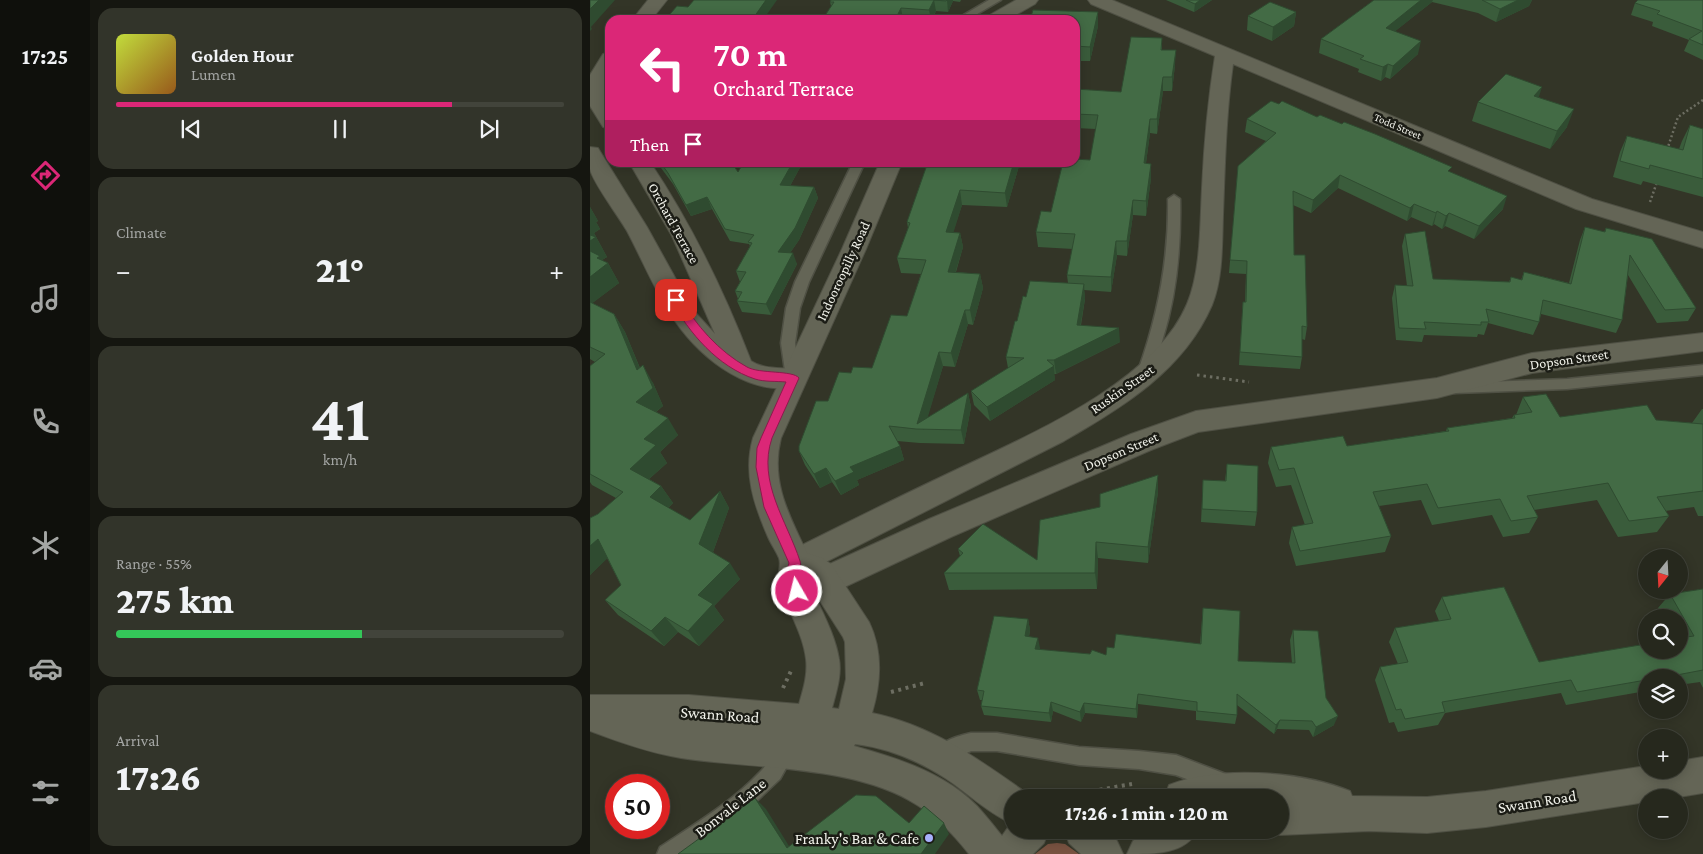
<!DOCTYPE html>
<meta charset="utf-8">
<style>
body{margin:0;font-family:"Crimson Pro",serif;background:#32342a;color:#f1f3f6;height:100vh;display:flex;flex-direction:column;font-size:19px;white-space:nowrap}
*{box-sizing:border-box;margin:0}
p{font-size:16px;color:#a4a6a4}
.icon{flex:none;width:28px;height:28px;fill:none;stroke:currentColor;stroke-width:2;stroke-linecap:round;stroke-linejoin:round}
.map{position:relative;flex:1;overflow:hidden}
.side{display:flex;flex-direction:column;gap:8px;padding:8px;background:#151610;width:500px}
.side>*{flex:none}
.guide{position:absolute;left:15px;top:15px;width:475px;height:152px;border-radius:15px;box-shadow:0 2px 12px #0003,0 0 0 1px #42443b;background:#db2777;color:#fff;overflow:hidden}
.needle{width:32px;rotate:198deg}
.fabs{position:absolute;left:1048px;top:549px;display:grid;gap:10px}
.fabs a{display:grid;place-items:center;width:50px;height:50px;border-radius:50%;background:#26281d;box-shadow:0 2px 12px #0003,0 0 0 1px #42443b;font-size:25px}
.speed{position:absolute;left:15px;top:774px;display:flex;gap:10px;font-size:25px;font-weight:700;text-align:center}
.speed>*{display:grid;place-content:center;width:65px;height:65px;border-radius:50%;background:#26281d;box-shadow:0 2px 12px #0003,0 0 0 1px #42443b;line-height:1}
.speed .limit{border:8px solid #d22;background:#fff;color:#111}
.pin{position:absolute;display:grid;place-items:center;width:42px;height:42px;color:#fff;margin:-21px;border-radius:10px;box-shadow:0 2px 8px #0006}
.me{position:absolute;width:55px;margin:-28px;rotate:352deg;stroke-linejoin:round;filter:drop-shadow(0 0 4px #0008)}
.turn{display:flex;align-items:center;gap:18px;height:105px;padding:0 25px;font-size:22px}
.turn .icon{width:65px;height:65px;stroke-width:2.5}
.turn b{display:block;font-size:35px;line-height:42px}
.then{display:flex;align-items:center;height:48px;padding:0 25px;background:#0003;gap:10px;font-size:19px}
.big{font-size:38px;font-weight:800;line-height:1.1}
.side .tile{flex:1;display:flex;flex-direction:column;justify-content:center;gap:8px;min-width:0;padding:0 18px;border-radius:15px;background:#32342a}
.side .dial{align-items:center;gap:0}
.dial b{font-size:65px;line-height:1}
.song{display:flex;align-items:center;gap:15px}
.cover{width:60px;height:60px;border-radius:8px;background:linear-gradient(135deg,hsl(70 70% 55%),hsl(30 70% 35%))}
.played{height:5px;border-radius:2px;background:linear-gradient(90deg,#db2777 75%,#42443b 75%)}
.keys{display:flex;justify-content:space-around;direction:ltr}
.heat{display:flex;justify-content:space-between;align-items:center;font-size:28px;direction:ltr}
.charge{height:8px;border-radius:4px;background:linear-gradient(90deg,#34c759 55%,#42443b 0)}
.trip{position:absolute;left:414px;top:789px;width:285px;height:50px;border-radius:25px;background:#26281d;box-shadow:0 2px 12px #0003,0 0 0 1px #42443b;font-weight:800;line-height:50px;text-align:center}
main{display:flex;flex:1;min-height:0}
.dock{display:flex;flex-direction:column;width:90px;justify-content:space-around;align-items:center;background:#0f100c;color:#a4a6a4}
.dock .icon{width:35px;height:35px}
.dock .active{color:#db2777}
.dock b{font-size:22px;color:#f1f3f6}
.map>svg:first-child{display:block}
</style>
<main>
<nav class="dock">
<b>17:25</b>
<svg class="icon active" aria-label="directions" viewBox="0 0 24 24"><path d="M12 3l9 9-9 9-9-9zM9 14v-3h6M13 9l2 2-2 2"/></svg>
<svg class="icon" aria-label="music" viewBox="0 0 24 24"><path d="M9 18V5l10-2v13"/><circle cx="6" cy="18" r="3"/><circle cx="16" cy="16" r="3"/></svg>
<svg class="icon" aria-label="phone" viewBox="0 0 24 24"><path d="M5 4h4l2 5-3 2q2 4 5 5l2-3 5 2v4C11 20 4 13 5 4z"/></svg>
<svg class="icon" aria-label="climate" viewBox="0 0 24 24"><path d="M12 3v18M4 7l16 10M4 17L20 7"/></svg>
<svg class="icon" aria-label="car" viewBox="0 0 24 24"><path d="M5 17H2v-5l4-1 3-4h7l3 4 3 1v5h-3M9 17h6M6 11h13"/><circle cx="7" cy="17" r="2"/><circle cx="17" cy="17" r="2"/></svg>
<svg class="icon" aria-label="filters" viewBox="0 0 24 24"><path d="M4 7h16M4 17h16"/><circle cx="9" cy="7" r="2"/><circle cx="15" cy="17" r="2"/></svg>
</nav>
<section class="side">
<div class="tile">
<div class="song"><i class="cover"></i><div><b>Golden Hour</b><p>Lumen</p></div></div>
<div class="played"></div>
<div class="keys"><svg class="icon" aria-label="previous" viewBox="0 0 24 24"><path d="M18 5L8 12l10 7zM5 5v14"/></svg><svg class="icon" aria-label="pause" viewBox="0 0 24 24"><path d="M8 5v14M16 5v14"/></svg><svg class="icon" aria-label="next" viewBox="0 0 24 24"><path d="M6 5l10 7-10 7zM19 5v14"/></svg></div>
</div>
<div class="tile"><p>Climate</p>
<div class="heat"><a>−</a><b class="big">21°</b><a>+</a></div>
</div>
<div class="tile dial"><b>41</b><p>km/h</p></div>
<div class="tile"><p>Range · 55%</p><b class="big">275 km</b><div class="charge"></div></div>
<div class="tile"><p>Arrival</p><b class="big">17:26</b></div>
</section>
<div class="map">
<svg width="1113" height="854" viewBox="0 0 1113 854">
<rect width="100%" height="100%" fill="#333527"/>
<path fill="#785240" d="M467 843 475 844 489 854H445L458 844Z"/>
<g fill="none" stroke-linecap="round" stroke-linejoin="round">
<g stroke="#4f5044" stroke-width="3">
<g id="service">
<path d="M399 0H411L377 20H365Z"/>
<path d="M263 162H275L219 282 210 308 205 343 210 378 208 382 203 383 198 382 196 378 191 343 196 308 205 282Z"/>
<path d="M584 195 590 199C591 246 587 293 573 338 570 350 566 364 560 375L555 376 550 375 548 371C568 315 579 259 578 199Z"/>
<path d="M1113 365V375L977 389 865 393 860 392 858 388 860 384 865 383 977 379Z"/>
<path d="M381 733H407L489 747 549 751 586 755 641 776 644 783 641 790 634 793 586 775 549 769 489 765 407 751H381L351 765 344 763 341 756C347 742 367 736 381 733Z"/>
<path d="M195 743 202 745 205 752 190 779 153 814 95 854H67L70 847C105 824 142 802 171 771 180 762 183 747 195 743Z"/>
</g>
</g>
<g stroke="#4f5044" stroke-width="2">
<g id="minor">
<path d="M58 0H77L61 20H42Z"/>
<path d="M498 0H522L1002 199 1113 232V248L986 209 643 64C636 114 635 165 633 215 632 244 633 278 622 305 594 370 533 407 474 441L216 572 205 576 194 572 190 563 194 554C246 528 298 502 351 477 427 440 563 386 597 304 611 271 610 224 612 188 614 144 618 100 625 56L501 4Z"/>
<path d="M20 52V74L15 90 20 106V129L13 127 0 106V75L13 54Z"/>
<path d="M0 147 8 148 11 153 57 227 103 310 125 334 82 236 39 162H60C102 225 134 291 161 361 176 371 196 366 212 371L216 378 212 385C163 400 112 360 85 321 66 294 53 261 37 231 29 217 2 181 0 169 0 162 0 154 0 147Z"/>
<path d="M1113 333V351L942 373 847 398 608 432 561 450 361 537 246 591 235 595 224 591 219 581 224 571 339 519 541 434 606 411 847 378 942 353Z"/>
</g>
</g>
<g stroke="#4f5044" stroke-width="2">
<g id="secondary">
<path d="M426 0H448L445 4 417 20H395L398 16Z"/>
<path d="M290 162H312L276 249 191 438C180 481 199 515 217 553L232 558 241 564 279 622C293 651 291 683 282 713 341 725 387 758 435 792L437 798H422V830H459L454 843 443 854H379C364 835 348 818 327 805 266 765 162 769 91 758 60 753 29 742 0 731V695H99L209 704C213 690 218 675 216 659 213 633 197 609 189 584 186 575 192 567 189 558 186 551 181 544 178 537 164 505 153 473 163 438L252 249ZM221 587 253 637 255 642 256 679 249 709 242 708C246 693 252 675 249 659 245 634 231 610 221 587ZM265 744C298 748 327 760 355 778 377 792 396 812 421 823L412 836C404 826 396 816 387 806 355 773 307 758 264 746Z"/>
<path d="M1113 757V793L1083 798H1056V802L896 827 837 833 779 831 690 835 677 830H690V798H574L579 785C628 765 711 771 760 791L762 796 837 797 896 791 1056 766V770H1089V761Z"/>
<path d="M474 830H519L527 841 533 854H491L479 843Z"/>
<path d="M556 830H608C595 854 566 854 537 854L543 841Z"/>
</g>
</g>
<g stroke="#6d6e62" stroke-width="2.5" stroke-dasharray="2 2.5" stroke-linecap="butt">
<path d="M1077 150 1088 117 1113 100"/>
<path d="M1060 202 1067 182"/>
</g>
<path stroke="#6d6e62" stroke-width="3" stroke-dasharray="2.5 4" stroke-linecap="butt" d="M607 375 659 382"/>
<g stroke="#6d6e62" stroke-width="4" stroke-dasharray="3 4.5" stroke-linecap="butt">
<path d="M193 688 201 671"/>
<path d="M301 692 335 683"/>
<path d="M450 791 491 793 542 784"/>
</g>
<use href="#service" fill="#646556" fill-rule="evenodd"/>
<use href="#minor" fill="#646556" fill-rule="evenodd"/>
<use href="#secondary" fill="#646556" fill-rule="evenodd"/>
</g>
<g fill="#3a5c3b">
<path d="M241 0H371L370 2 363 1 358 12 346 11 342 20 313 19 241 6 240 2Z"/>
<path d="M576 0H622L604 12Z"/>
<path d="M784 0H942L939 6 906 22 888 13 842 2 805 31 828 54 800 79 795 77 791 81 768 72 769 69 729 53 731 39Z"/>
<path d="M1113 0V60L1094 51 1099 40 1062 26 1063 22 1041 15 1045 3Z"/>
<path d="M508 12V26L500 61H485V20Z"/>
<path d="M706 12 704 26 682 41 657 30 658 16Z"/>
<path d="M572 38V50L585 65 582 91H573L567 134 560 133 556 163 561 178 556 216 543 215 537 256 527 255 521 292 494 290 495 299 491 325 530 342 466 374H464L465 380 400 421 384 405 381 391 418 368 416 357 427 321 436 297 478 283 477 275 483 249 448 247 446 232 500 160 506 129 485 128V89L531 92Z"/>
<path d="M949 97 977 127 960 149 882 121 888 102Z"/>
<path d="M689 104 727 117 860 172 913 209 884 239 855 226 852 229 844 224 842 226 821 217 817 221 748 188 721 213 703 205 704 255 717 327 715 340 712 339V357L710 369 649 365 652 315 653 302H655L656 274 639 273 648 166 676 141 655 132 657 119Z"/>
<path d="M1100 125 1113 129V197L1053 181 1051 185 1023 177 1030 152 1037 136 1089 149 1092 141Z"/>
<path d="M69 162H141L148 172 213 162 200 186 224 187 228 198 209 240 200 253 207 264 181 315 152 312 147 301 148 299 145 291 150 282 146 271 160 246 159 244 140 241 122 209 101 216 83 184 71 168Z"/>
<path d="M338 162H434L433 166H429L417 207 372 205 363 232 370 233 373 247 366 272 390 274 393 288 383 325 378 324 365 367 353 366 337 418 378 393 381 407 374 444 330 443 307 441 310 446 314 460 267 480 269 485 251 495 242 482 230 488 215 465 209 451 238 401 261 373 282 368 317 316 331 274 311 273 307 258 318 228 317 222Z"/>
<path d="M0 207 8 221 6 222 10 229 4 233 17 257 12 260 13 261 18 263 29 283 2 303 24 314 35 332 50 368 63 383 73 406 66 412 88 435 70 452 77 463 59 479 71 486 83 503 78 508 100 520 130 491 139 508 123 552 150 579 124 606 134 620 109 646 88 632 74 646 28 615 15 600 31 585 17 558 0 575V518L8 514 26 498 2 485 0 482V366L5 362 0 359Z"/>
<path d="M995 227 1014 232 1016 228 1106 308 1098 321 1067 323 1038 275 1032 320 1026 333 951 314 949 322 943 335 898 323 894 335 888 334 887 337 834 335 832 342 806 340 802 298 805 285 817 286 812 246 815 234 843 279 919 282 921 277 931 280 934 272 979 283 990 240Z"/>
<path d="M933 397 970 417 1066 420 1102 423 1112 409H1113V516H1108L1104 507 1075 511 1079 516 1067 532 1028 537 1007 500 944 510 948 517 939 533 913 537 902 515 842 525 831 500 789 506 801 536 795 552 706 566 699 543 702 527 715 525 701 485 686 487 678 463 681 447 757 446 856 431 857 428 922 418 924 415H926Z"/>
<path d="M637 464 667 512 665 526 611 522 613 480 635 481Z"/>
<path d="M568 492 558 563 508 558 507 589 359 590 354 573 370 556 368 549 447 560 510 507Z"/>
<path d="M1113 589V688L1110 682 1089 685V678H1056V691L976 705 971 693 855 713 848 725 808 732 804 722 799 723 785 680 790 667 808 664 799 642 805 628 849 621 845 611 852 597 949 662 1089 650V618H1073L1068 608 1080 594Z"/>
<path d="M613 608 648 661 702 663 700 640 703 630 736 698 744 725 723 737 719 730 687 729 684 734 647 705V715L645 724 606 720V711L548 704 547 718 495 713 491 722 463 711 461 722 394 715 391 706 392 700H390L387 690 438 619 440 630 439 637 450 648 449 650 500 654 516 655 524 648 610 644Z"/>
</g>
<g fill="#2f4b30">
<path d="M9 0H25L1 27 2 29 0 31V9Z"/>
<path d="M176 0H187L173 20H162Z"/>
<path d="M344 0 346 11 341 20 339 10Z"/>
<path d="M357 0H363V1L358 12Z"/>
<path d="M610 0H622L604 12 605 4Z"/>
<path d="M831 0H843L842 2 793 41 796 28Z"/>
<path d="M928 0H942L939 6 906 22 910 9Z"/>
<path d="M311 8 313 19 312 20H305Z"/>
<path d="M508 12V26L500 61V47Z"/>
<path d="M706 12 704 26 682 41 683 27Z"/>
<path d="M831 41 828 54 800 79 803 66Z"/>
<path d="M586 50 585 65 582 91V77Z"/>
<path d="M798 64 795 77 791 81 793 67Z"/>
<path d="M573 77V91L567 134V119Z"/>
<path d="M952 87 946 106 944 96Z"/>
<path d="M984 109 977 127 960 149 967 131Z"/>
<path d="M560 119V133L554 178V163Z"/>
<path d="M203 162H213L194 197 190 185Z"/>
<path d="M424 162H429V166L417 207 415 193Z"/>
<path d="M561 164V178L556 216V201Z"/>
<path d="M750 175 748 188 721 213 723 200Z"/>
<path d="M224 187 228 198 209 240 193 263 188 252Z"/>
<path d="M370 190 372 205 359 247 356 232Z"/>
<path d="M917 196 913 209 884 239 889 226Z"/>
<path d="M117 197 122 209 101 216 96 205Z"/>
<path d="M543 200V215L537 256V241Z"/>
<path d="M824 204 821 217 817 221 820 208Z"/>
<path d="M0 207 8 221 6 222 10 229 4 233 17 257 12 260 16 265 18 263 29 283 0 305Z"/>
<path d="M847 211 844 224 842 226 846 213Z"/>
<path d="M859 213 855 226 852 229 856 216Z"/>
<path d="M370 233 373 247 361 287 358 272Z"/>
<path d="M526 241 527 255 521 292V277Z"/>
<path d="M203 253 207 264 181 315 176 304Z"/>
<path d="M390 274 393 288 383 325 380 310Z"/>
<path d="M494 284 495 299 488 339 487 325Z"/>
<path d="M375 310 378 324 365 367 361 353Z"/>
<path d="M24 314 35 332 58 388 47 370Z"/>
<path d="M529 328 530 342 466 374 464 360Z"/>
<path d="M349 352 353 366 334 430 327 424Z"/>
<path d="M53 365 63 383 73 406 57 419 46 402Z"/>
<path d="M464 366 465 380 400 421 397 407Z"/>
<path d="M378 393 381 407 374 444 371 430Z"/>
<path d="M78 418 88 435 70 452 77 463 51 486 40 469 54 439Z"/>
<path d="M310 446 314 460 267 480 269 485 251 495 245 481 260 467Z"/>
<path d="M236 468 242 482 230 488 224 474Z"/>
<path d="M568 475V492L558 563V547Z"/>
<path d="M71 486 83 503 71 514 60 497Z"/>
<path d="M130 491 139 508 120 560 109 544Z"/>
<path d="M8 539 21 555 0 575V546Z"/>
<path d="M506 542 508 558 507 589 505 573Z"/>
<path d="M140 563 150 579 124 606 134 620 109 646 98 631 108 595Z"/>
<path d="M75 617 88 632 74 646 61 631Z"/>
<path d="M438 619 440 630 437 647 435 636Z"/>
<path d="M448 638 450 648 447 660 445 649Z"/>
<path d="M548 694V704L547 718 546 709Z"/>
<path d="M461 702 463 711 461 722 459 713Z"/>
<path d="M494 703 495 713 491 722 490 712Z"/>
<path d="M748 716 744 725 723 737 726 727Z"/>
<path d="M690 720 687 729 684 734 686 725Z"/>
<path d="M165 798 176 809 204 854 197 848Z"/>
<path d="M354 823 359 834 345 854H331Z"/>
</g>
<g fill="#436b45" stroke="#2f4b30">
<path d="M0 0H9L0 9Z"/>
<path d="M104 0H176L162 20H75L87 6 98 7Z"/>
<path d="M241 0H357L356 1 344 0 339 10 311 8 305 20H232L244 2H240Z"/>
<path d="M596 0H610L605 4Z"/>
<path d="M784 0H831L796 28 831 41 803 66 798 64 793 67 770 59 774 56 731 39Z"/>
<path d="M892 0H928L910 9Z"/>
<path d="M1048 0H1113V45L1099 39 1112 31 1067 14 1070 11 1045 3Z"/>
<path d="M680 2 706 12 683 27 658 16Z"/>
<path d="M443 10 508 12 500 47 485 46V20H440Z"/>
<path d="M541 37 572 38 571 50H586L582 77H573L567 119H560L554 163 561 164 556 201 543 200 537 241H526L521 277 477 275 485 234 446 232 451 211 461 212 473 162H485V159L500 160 508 115 485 114V89L531 92Z"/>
<path d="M916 74 952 87 944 96 984 109 967 131 888 102Z"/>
<path d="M681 101 689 104 692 101 727 117 730 115 752 124 754 122 785 134 862 167 858 171 917 196 889 226 859 213 856 216 847 211 846 213 824 204 820 208 750 175 723 200 703 191 704 255H715L717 327 712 326V357L650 352 653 302H656L657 261 640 260 648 166 686 133 657 119Z"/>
<path d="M1100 125 1113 129V179L1060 165 1059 169 1030 161 1037 136 1093 150Z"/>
<path d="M70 162H141L148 172 154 162H203L190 185 224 187 205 228 188 252 203 253 176 304 147 301 152 292 145 291 156 272 146 271 162 243 158 242 164 235 135 229 117 197 96 205 78 173Z"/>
<path d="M338 162H424L415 193 370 190 356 232 370 233 358 272 390 274 380 310H375L361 353 349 352 327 424 378 393 371 430 326 429 299 426 310 446 260 467 264 472 245 481 236 468 224 474 209 451V446L226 401H238L249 372 261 373 263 367 282 368 301 315 317 316 336 260 307 258 320 223 317 222Z"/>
<path d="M995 227 1015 232 1016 228 1062 239 1106 308 1075 310 1040 255 1032 320 953 300 949 322 896 309 899 322H891V325L834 322 836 329 809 328 805 285 823 286 815 234 835 231 843 279 920 282 921 277 932 280 934 272 981 284Z"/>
<path d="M0 235 6 237 0 241Z"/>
<path d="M0 251 10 256 7 258 18 263 0 277Z"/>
<path d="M440 281 494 284 487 325 529 328 464 360H457L464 366 397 407 381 391 434 358 416 357 425 321H427L433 296 436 297Z"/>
<path d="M0 302 24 314 47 370 53 365 63 388 46 402 78 418 54 439 66 445 40 469 71 486 60 497 100 520 130 491 109 544 140 563 108 595 123 604 98 631 75 617 61 631 15 600 31 585 8 539 0 546V518L8 514 33 492 0 474V366L15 354 0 347Z"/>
<path d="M956 394 970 417 1057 405 1066 420 1113 424V491L1067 497 1079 516 1039 521 1018 483 937 496 948 517 921 521 910 499 848 508 837 484 783 492 801 536 710 551 702 527 723 523 704 468 689 470 681 447 753 436 757 446 859 431 857 428 925 418 924 415 942 412 933 397Z"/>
<path d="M637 464 668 466 667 512 612 509 613 480 636 481Z"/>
<path d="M568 475 558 547 506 542 505 573H354L373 553 368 549 393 524 447 560 450 520 510 507V494Z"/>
<path d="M914 587 949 662 1056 644V650H1089V638L1104 636 1080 594 1113 589V670L1071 678H1056V680L987 692 981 680 852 702 855 712 815 719 811 709 806 710 790 667 818 662 805 628 861 619 852 597Z"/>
<path d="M613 608 650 611 648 661 705 663 703 630 728 631 736 698 748 716 726 727 722 721 690 720 686 725 647 694V715L607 711V702L548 694 546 709 494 703 490 712 461 702 459 713 391 706 394 691 387 690 404 616 438 619 435 636 448 638 445 649 500 654 502 650 516 655 517 647 524 648 526 634 611 644Z"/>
<path d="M266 795 286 796 319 823 334 806 354 823 331 854H88L165 798 197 848Z"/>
</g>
<path fill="#db2777" stroke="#8e194d" d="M86 297 90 298C106 325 128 351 157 367 169 374 203 370 209 378L182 438C167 482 197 521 210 561 212 566 208 570 209 576 210 581 212 586 214 591L212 595 207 596 203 595 196 574 199 563 174 507 166 467 167 448 171 438 196 382C186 381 174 382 165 379 128 367 99 333 81 300Z"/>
<circle fill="#a7b0fc" stroke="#1b1c15" stroke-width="2" cx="339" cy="838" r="5"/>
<g text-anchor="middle" stroke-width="5" stroke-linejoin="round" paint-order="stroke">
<g font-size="11" fill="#f2f3eb" stroke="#1b1c15">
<text transform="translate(808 126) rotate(23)" y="4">Todd Street</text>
</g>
<g font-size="14" fill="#f2f3eb" stroke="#1b1c15">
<text transform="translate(84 223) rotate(61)" y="5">Orchard Terrace</text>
<text transform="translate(253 271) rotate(-65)" y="5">Indooroopilly Road</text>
<text transform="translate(979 359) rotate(-8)" y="5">Dopson Street</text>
<text transform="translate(532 389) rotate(-35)" y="5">Ruskin Street</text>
<text transform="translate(531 451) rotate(-23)" y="5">Dopson Street</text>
</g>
<g font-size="16" fill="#f2f3eb" stroke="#1b1c15">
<text transform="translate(130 714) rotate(4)" y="6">Swann Road</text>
<text transform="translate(947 801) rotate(-9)" y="6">Swann Road</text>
<text transform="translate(140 807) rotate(-38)" y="6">Bonvale Lane</text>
</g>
<g font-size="16" fill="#f2f3eb" stroke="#1b1c15" text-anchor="end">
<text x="329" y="844">Franky's Bar &amp; Cafe</text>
</g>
</g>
</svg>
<div class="fabs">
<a><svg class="needle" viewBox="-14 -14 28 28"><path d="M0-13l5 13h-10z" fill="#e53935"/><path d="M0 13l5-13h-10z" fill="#a4a6a4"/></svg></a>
<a><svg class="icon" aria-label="search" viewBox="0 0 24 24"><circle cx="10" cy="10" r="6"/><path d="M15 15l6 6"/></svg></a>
<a><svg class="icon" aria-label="layers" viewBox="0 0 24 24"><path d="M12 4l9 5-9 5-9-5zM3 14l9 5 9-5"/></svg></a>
<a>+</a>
<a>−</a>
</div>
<div class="speed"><div class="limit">50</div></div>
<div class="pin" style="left:86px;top:300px;background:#d93025"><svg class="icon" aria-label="arrive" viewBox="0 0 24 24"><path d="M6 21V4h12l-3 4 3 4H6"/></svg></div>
<svg class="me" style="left:207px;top:591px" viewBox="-20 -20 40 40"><circle r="17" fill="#db2777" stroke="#fff" stroke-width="3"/><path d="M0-11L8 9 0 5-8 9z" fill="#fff"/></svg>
<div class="trip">17:26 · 1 min · 120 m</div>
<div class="guide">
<div class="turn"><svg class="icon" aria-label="left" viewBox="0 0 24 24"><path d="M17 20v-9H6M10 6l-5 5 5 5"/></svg><div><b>70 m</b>Orchard Terrace</div></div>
<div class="then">Then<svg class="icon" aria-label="arrive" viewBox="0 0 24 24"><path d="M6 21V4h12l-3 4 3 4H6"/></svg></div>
</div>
</div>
</main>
